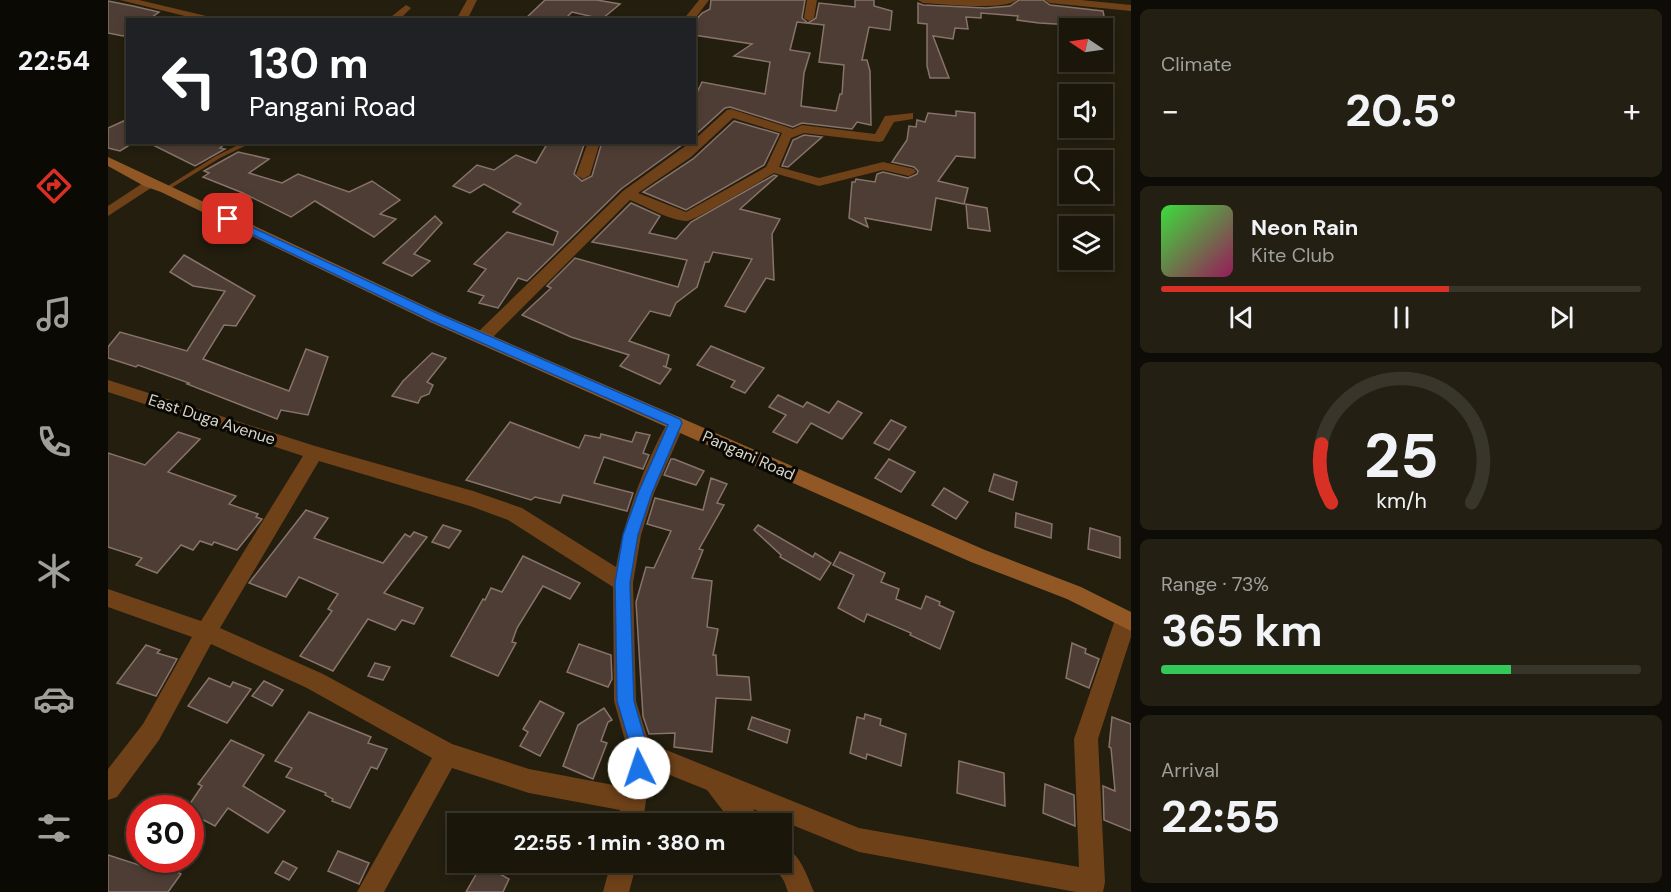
<!DOCTYPE html>
<meta charset="utf-8">
<style>
body{margin:0;font-family:"DM Sans",sans-serif;background:#231f13;color:#f1f3f6;height:100vh;display:flex;flex-direction:column;font-size:22px;white-space:nowrap}
*{box-sizing:border-box;margin:0}
p{font-size:20px;color:#9f9f9c}
.icon{flex:none;width:33px;height:33px;fill:none;stroke:currentColor;stroke-width:2;stroke-linecap:round;stroke-linejoin:round}
.map{position:relative;flex:1;overflow:hidden}
.panel{display:flex;flex-direction:column;gap:9px;padding:9px;background:#0e0c06;width:540px}
.panel>*{flex:none}
.guide{position:absolute;left:18px;top:18px;width:570px;height:126px;border-radius:0px;box-shadow:0 3px 9px #0003,0 0 0 2px #38352b;background:#202124;color:#fff;overflow:hidden}
.needle{width:39px;rotate:283deg}
.tools{position:absolute;left:951px;top:18px;display:grid;gap:12px}
.tools a{display:grid;place-items:center;width:54px;height:54px;border-radius:0px;background:#1a160a;box-shadow:0 3px 9px #0003,0 0 0 2px #38352b;font-size:30px}
.speed{position:absolute;left:18px;top:795px;display:flex;gap:12px;font-size:30px;font-weight:700;text-align:center}
.speed>*{display:grid;place-content:center;width:78px;height:78px;border-radius:50%;background:#1a160a;box-shadow:0 3px 9px #0003,0 0 0 2px #38352b;line-height:1}
.speed .limit{border:9px solid #d22;background:#fff;color:#111}
.pin{position:absolute;display:grid;place-items:center;width:51px;height:51px;color:#fff;margin:-26px;border-radius:12px;box-shadow:0 3px 9px #0006}
.me{position:absolute;width:66px;margin:-33px;rotate:356deg;stroke-linejoin:round;filter:drop-shadow(0 0 4px #0008)}
.turn{display:flex;align-items:center;gap:21px;height:126px;padding:0 24px;font-size:27px}
.turn .icon{width:78px;height:78px;stroke-width:2.5}
.turn b{display:block;font-size:42px;line-height:51px}
.big{font-size:45px;font-weight:700;line-height:1.1}
.panel .card{flex:1;display:flex;flex-direction:column;justify-content:center;gap:9px;min-width:0;padding:0 21px;border-radius:9px;background:#231f13}
.panel .dial{align-items:center;gap:0}
.dial svg{height:156px;overflow:visible;fill:none;stroke:#38352b;stroke-width:7;stroke-linecap:round;text-anchor:middle}
.dial text{fill:#f1f3f6;stroke:none}
.song{display:flex;align-items:center;gap:18px}
.cover{width:72px;height:72px;border-radius:9px;background:linear-gradient(135deg,hsl(120 70% 55%),hsl(330 70% 35%))}
.played{height:6px;border-radius:3px;background:linear-gradient(90deg,#d93025 60%,#38352b 60%)}
.keys{display:flex;justify-content:space-around;direction:ltr}
.heat{display:flex;justify-content:space-between;align-items:center;font-size:33px;direction:ltr}
.charge{height:9px;border-radius:4px;background:linear-gradient(90deg,#34c759 73%,#38352b 0)}
.trip{position:absolute;left:339px;top:813px;width:345px;height:60px;border-radius:0px;background:#1a160a;box-shadow:0 3px 9px #0003,0 0 0 2px #38352b;font-weight:700;line-height:60px;text-align:center}
main{display:flex;flex:1;min-height:0}
.tab-bar{display:flex;flex-direction:column;width:108px;justify-content:space-around;align-items:center;background:#0a0904;color:#9f9f9c}
.tab-bar .icon{width:42px;height:42px}
.tab-bar .current{color:#d93025}
.tab-bar b{font-size:27px;color:#f1f3f6}
.map>svg:first-child{display:block}
</style>
<main>
<nav class="tab-bar">
<b>22:54</b>
<svg class="icon current" aria-label="directions" viewBox="0 0 24 24"><path d="M12 3l9 9-9 9-9-9zM9 14v-3h6M13 9l2 2-2 2"/></svg>
<svg class="icon" aria-label="music" viewBox="0 0 24 24"><path d="M9 18V5l10-2v13"/><circle cx="6" cy="18" r="3"/><circle cx="16" cy="16" r="3"/></svg>
<svg class="icon" aria-label="phone" viewBox="0 0 24 24"><path d="M5 4h4l2 5-3 2q2 4 5 5l2-3 5 2v4C11 20 4 13 5 4z"/></svg>
<svg class="icon" aria-label="climate" viewBox="0 0 24 24"><path d="M12 3v18M4 7l16 10M4 17L20 7"/></svg>
<svg class="icon" aria-label="car" viewBox="0 0 24 24"><path d="M5 17H2v-5l4-1 3-4h7l3 4 3 1v5h-3M9 17h6M6 11h13"/><circle cx="7" cy="17" r="2"/><circle cx="17" cy="17" r="2"/></svg>
<svg class="icon" aria-label="filters" viewBox="0 0 24 24"><path d="M4 7h16M4 17h16"/><circle cx="9" cy="7" r="2"/><circle cx="15" cy="17" r="2"/></svg>
</nav>
<div class="map">
<svg width="1023" height="892" viewBox="0 0 1023 892">
<rect width="100%" height="100%" fill="#231e0e"/>
<g fill="#4e3d35" stroke="#87736a" stroke-width="1.5" fill-rule="evenodd">
<path d="M437 0H489L512 4 494 19 464 12 456 20H416Z"/>
<path d="M603 0H697L694 18 700 23 708 18 711 3 747 7V0H766V6L784 11 782 30 761 27 754 60H759L762 71 763 125 749 122 744 129 694 123 685 127 622 107 617 108 586 136V99L594 82 657 94 662 62 626 56 644 44 586 35V22L594 13 602 9ZM689 22 716 25 711 62 736 65 734 94H732L728 111 693 106 696 73 702 53 682 50Z"/>
<path d="M911 0H935L942 5 995 11 998 27 931 23 909 20 910 16 873 13V18L858 17 860 29 847 28 845 39 825 36 841 78H822L819 66V24L810 23V3L815 5 878 8 902 6Z"/>
<path d="M0 1 25 6 51 12 40 20H20V32L15 36 0 33Z"/>
<path d="M848 111 867 113V158L848 156 830 181 860 188 856 204 828 198 823 230 757 218 760 227 741 218 744 182H747L748 179 767 182 769 174 775 172 800 178 809 174 810 171 806 167 784 162 799 140 801 126 808 127 809 120 817 122 820 113 848 116Z"/>
<path d="M20 119V146L12 151 0 148V128Z"/>
<path d="M626 121 671 134 656 165 578 210 535 192 585 159Z"/>
<path d="M696 135 714 137 680 167 674 166 685 140Z"/>
<path d="M39 142H119L112 148 117 149 87 166Z"/>
<path d="M453 142H477L466 174 474 181 484 176 494 142H578L513 189 419 281 410 278 390 308 371 303 376 296 360 291 378 269 366 264 399 232 445 245 450 232 405 212 413 204 376 184 362 193 345 186 369 165 386 170 408 155 428 163 439 144Z"/>
<path d="M130 152 161 159 141 173 174 183 190 174 241 192 264 181 292 200 272 214 288 219 266 237 207 201 183 217 135 193 95 177 101 173 96 171Z"/>
<path d="M666 175 669 176 632 209 672 219 664 234 666 280 658 278 637 312 617 306 644 259 605 252 601 262H597L589 287 568 303 562 316 542 311 521 341 561 355 558 367 555 366 563 369 552 384 512 366 521 355 463 337 414 315 443 288 439 286 467 258 570 287 579 260 484 242 523 203 552 216 541 233 568 239 583 222Z"/>
<path d="M858 204 879 208 882 231 860 228Z"/>
<path d="M327 216 334 223 306 254 322 261 304 276 275 263Z"/>
<path d="M76 255 147 296 128 326 116 325 95 359 181 391 198 349 220 357 200 415 173 410 169 419 79 384 81 383 30 365 28 367 0 358V347L12 332 79 351 117 291 85 286 62 272Z"/>
<path d="M603 346 656 368 637 393 623 387 627 381 589 365Z"/>
<path d="M324 353 338 358 319 382 325 385 321 394 313 397 310 403 284 396 295 381Z"/>
<path d="M670 395 695 407 699 402 721 413 730 401 754 413 734 439 703 423 689 443 665 432 678 415 661 407Z"/>
<path d="M783 420 798 427 781 450 766 443Z"/>
<path d="M402 422 471 448 477 435 492 438 493 434 524 442 528 432 542 435 535 453 541 455 535 469 496 457 486 483 525 493 519 511 455 495 452 503 427 497 423 500 358 480Z"/>
<path d="M70 432 92 439 60 472 128 496 121 504 150 514 148 517 154 519 129 550 106 542 104 545 92 541 85 550 73 545 49 573 28 565 34 558 0 547V453L37 465Z"/>
<path d="M563 459H566L596 471 588 485 556 475Z"/>
<path d="M781 459 807 472 793 492 767 478Z"/>
<path d="M886 474 909 482 905 500 881 491Z"/>
<path d="M603 478 619 484 609 503 616 505 591 549 595 550 584 578 604 581 599 627 610 629 605 655H608L609 675 641 677 643 700 608 698 604 752 566 747 567 733 541 734 535 716 528 602 538 567 546 568 563 531 539 524 547 498 595 510Z"/>
<path d="M836 488 860 502 848 519 824 505Z"/>
<path d="M198 510 220 518 206 538 275 563 297 534 302 537 306 532 319 537 276 593 315 608 306 624 294 620 287 630 260 619 225 671 192 656 224 611 220 609 230 594 191 577 178 597 141 583Z"/>
<path d="M908 513 944 524 943 538 907 527Z"/>
<path d="M335 525 353 531 341 548 324 542Z"/>
<path d="M650 525 705 557 707 553 723 563 712 580 672 557 673 555 646 530Z"/>
<path d="M982 528 1012 537V558L980 549Z"/>
<path d="M732 552 777 573 773 582 791 589 788 599 813 609 818 596 832 602 831 605 846 612 832 649 802 635 803 633 759 614 756 622 730 608 746 575 725 565Z"/>
<path d="M415 556 472 583 462 599 435 586 409 628 404 642 408 643 390 676 343 656 375 599 377 600 383 588 394 592Z"/>
<path d="M964 643 978 649 977 653 991 659 981 688 958 678Z"/>
<path d="M471 644 503 655 504 679 500 687 459 672Z"/>
<path d="M38 645 52 650 49 653 69 659 48 696 9 683Z"/>
<path d="M267 663 282 667 275 680 260 676Z"/>
<path d="M101 678 122 687 125 682 143 689 119 723 80 706Z"/>
<path d="M156 681 175 690 164 706 144 696Z"/>
<path d="M432 701 456 713 432 756 412 746 420 732 415 729Z"/>
<path d="M496 708 504 720 500 722 493 741 499 743 485 779 455 766 470 725Z"/>
<path d="M201 712 263 737 260 743 279 749 269 769 263 767 242 808 224 801 225 799 217 795 218 793 178 777 184 768 167 761Z"/>
<path d="M757 714 773 719 772 725 798 734 793 766 759 754 758 759 742 753 749 717 756 719Z"/>
<path d="M644 717 682 730 679 743 640 729Z"/>
<path d="M1004 717 1023 724V831L996 820 995 786 1007 791 1003 748 1001 747Z"/>
<path d="M123 740 156 755 135 786 177 811 160 833 120 808 107 826 82 813V808H79L94 786 90 784Z"/>
<path d="M851 761 896 773 897 806 849 793Z"/>
<path d="M937 784 966 795 967 826 935 813Z"/>
<path d="M230 851 261 863 251 884 220 871Z"/>
<path d="M0 855 37 867 43 860H48L73 874 60 892H0Z"/>
<path d="M175 861 189 868 181 880 167 873Z"/>
<path d="M374 864 401 879 395 892H358Z"/>
</g>
<g fill="none" stroke-linecap="round" stroke-linejoin="round">
<path fill="#6e4119" fill-rule="evenodd" d="M136 142H145L112 158 60 190H56L55 189 108 156Z"/>
<g fill="#6e4119" fill-rule="evenodd">
<path d="M12 0H31L115 20H93Z"/>
<path d="M359 0H369L359 20H348Z"/>
<path d="M591 0H601L586 20H575Z"/>
<path d="M699 0H709L706 18 701 21 696 18Z"/>
<path d="M810 0H909C894 11 836 4 815 3Z"/>
<path d="M937 0H973L1023 5V11L942 3Z"/>
<path d="M298 5 303 8 291 20H279Z"/>
<path d="M623 109 685 129 694 125 767 134 777 116 805 113V119L786 122 775 141 771 142 696 133 683 138 671 167 711 178 775 162 806 169 808 172 801 176 775 170 711 186 666 173C654 180 586 221 579 221 562 221 538 206 522 200L381 341H369L367 337 369 333 515 191 583 142H586V140L619 110ZM625 118 674 133 658 167 578 212 530 193 583 157Z"/>
<path d="M480 142H492L482 175 475 179 468 175Z"/>
<path d="M41 179 46 180 48 183 46 186 0 216V206Z"/>
<path d="M0 380 207 446 365 491 414 508 508 567C517 516 536 464 562 418L568 416 574 418 577 423 546 493 533 535 525 583 528 701 541 743 751 828 971 867 966 739 1007 620 1011 613 1018 611 1023 612V637L990 739 997 882 995 892H968L751 852 645 809 654 824H625L599 790 542 767 535 824H511L512 810 421 793 344 768 276 892H249L324 758 199 688 103 644 51 740 9 797 0 800V769L35 724 84 637 0 607V589L93 621 195 456 0 392ZM211 461 362 506 400 520 505 587 506 701 520 751 516 787 421 769 344 744 215 674 112 628Z"/>
<path d="M674 846C693 854 698 874 706 892H680L676 881 663 862H674Z"/>
<path d="M503 862H529L521 892H495Z"/>
</g>
<path fill="#915826" fill-rule="evenodd" d="M0 157 334 314 877 550 973 587 1023 612V631L959 599 863 562 322 322 53 192 36 186 0 166Z"/>
</g>
<path fill="#1a73e8" stroke="#114b97" stroke-width="1.5" d="M120 216 333 315 572 419 574 423 544 493 530 535 522 583 526 701 541 752 537 774 531 777 524 774 522 768 524 752 509 701 507 583 515 535 530 493 560 425 324 321 116 221V217Z"/>
<g text-anchor="middle" stroke-width="6" stroke-linejoin="round" paint-order="stroke">
<g font-size="16" fill="#d7d4ca" stroke="#0a0803">
<text transform="translate(104 419) rotate(18)" y="6">East Duga Avenue</text>
<text transform="translate(641 455) rotate(24)" y="6">Pangani Road</text>
</g>
</g>
</svg>
<div class="tools">
<a><svg class="needle" viewBox="-14 -14 28 28"><path d="M0-13l5 13h-10z" fill="#e53935"/><path d="M0 13l5-13h-10z" fill="#9f9f9c"/></svg></a>
<a><svg class="icon" aria-label="sound" viewBox="0 0 24 24"><path d="M4 9h4l5-4v14l-5-4H4zM17 9q2 3 0 6"/></svg></a>
<a><svg class="icon" aria-label="search" viewBox="0 0 24 24"><circle cx="10" cy="10" r="6"/><path d="M15 15l6 6"/></svg></a>
<a><svg class="icon" aria-label="layers" viewBox="0 0 24 24"><path d="M12 4l9 5-9 5-9-5zM3 14l9 5 9-5"/></svg></a>
</div>
<div class="speed"><div class="limit">30</div></div>
<div class="pin" style="left:120px;top:219px;background:#d93025"><svg class="icon" aria-label="arrive" viewBox="0 0 24 24"><path d="M6 21V4h12l-3 4 3 4H6"/></svg></div>
<svg class="me" style="left:531px;top:768px" viewBox="-20 -20 40 40"><circle r="19" fill="#fff"/><path d="M0-13L10 11 0 6-10 11z" fill="#1a73e8"/></svg>
<div class="trip">22:55 · 1 min · 380 m</div>
<div class="guide">
<div class="turn"><svg class="icon" aria-label="left" viewBox="0 0 24 24"><path d="M17 20v-9H6M10 6l-5 5 5 5"/></svg><div><b>130 m</b>Pangani Road</div></div>
</div>
</div>
<section class="panel">
<div class="card"><p>Climate</p>
<div class="heat"><a>−</a><b class="big">20.5°</b><a>+</a></div>
</div>
<div class="card">
<div class="song"><i class="cover"></i><div><b>Neon Rain</b><p>Kite Club</p></div></div>
<div class="played"></div>
<div class="keys"><svg class="icon" aria-label="previous" viewBox="0 0 24 24"><path d="M18 5L8 12l10 7zM5 5v14"/></svg><svg class="icon" aria-label="pause" viewBox="0 0 24 24"><path d="M8 5v14M16 5v14"/></svg><svg class="icon" aria-label="next" viewBox="0 0 24 24"><path d="M6 5l10 7-10 7zM19 5v14"/></svg></div>
</div>
<div class="card dial"><svg viewBox="0 0 100 80">
<path d="M14 69A42 42 0 1 1 86 69"/>
<path d="M14 69A42 42 0 0 1 9 39" stroke="#d93025"/>
<text x="50" y="56" font-size="32" font-weight="700">25</text>
<text x="50" y="72" font-size="11">km/h</text>
</svg></div>
<div class="card"><p>Range · 73%</p><b class="big">365 km</b><div class="charge"></div></div>
<div class="card"><p>Arrival</p><b class="big">22:55</b></div>
</section>
</main>
